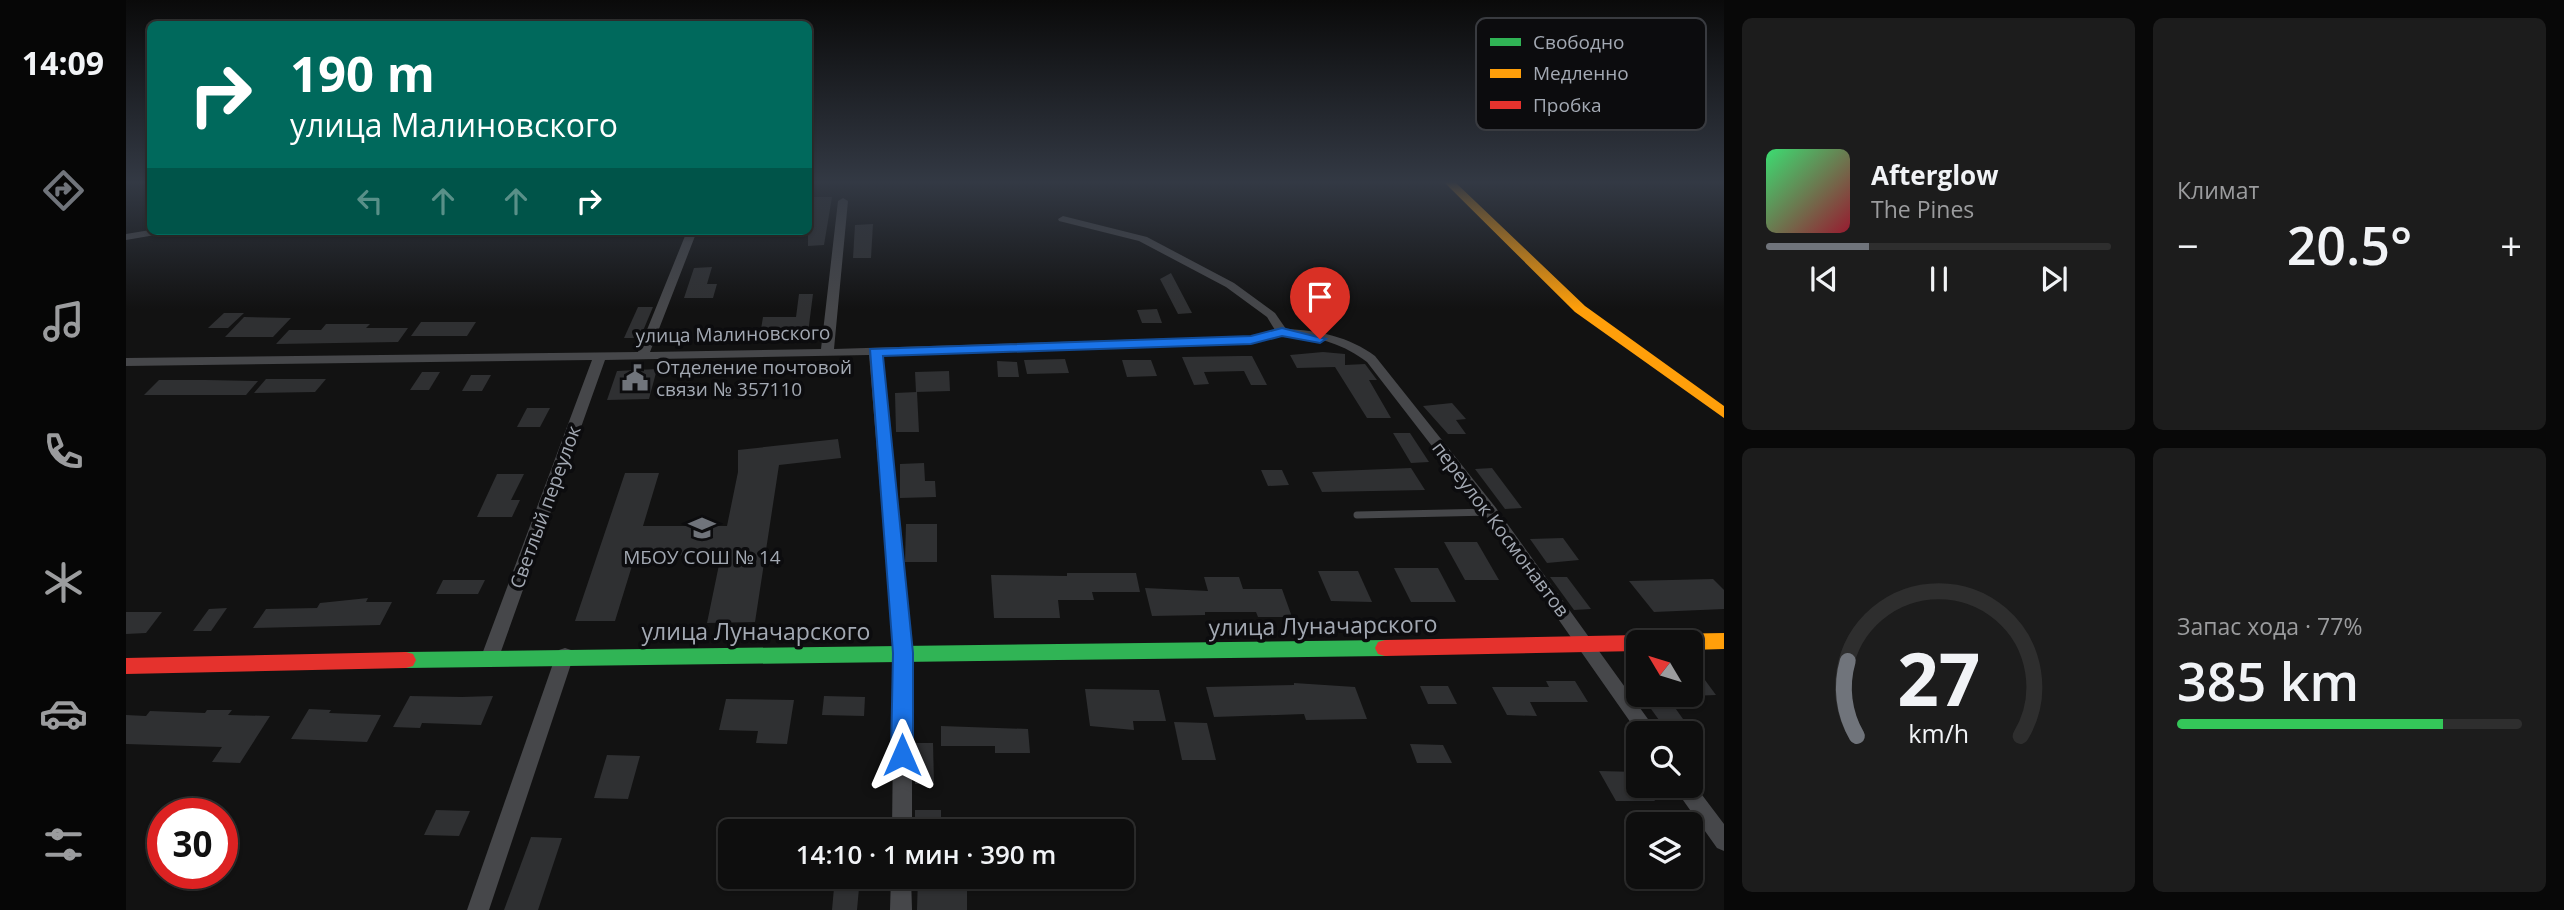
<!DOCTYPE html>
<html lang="ru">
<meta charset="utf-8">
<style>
body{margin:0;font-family:"Open Sans",sans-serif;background:#1c1c1c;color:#f1f3f6;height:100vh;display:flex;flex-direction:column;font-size:26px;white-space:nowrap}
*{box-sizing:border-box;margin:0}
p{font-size:23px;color:#9b9c9e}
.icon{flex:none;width:38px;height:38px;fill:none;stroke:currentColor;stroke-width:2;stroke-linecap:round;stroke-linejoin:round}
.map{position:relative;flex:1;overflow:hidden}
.details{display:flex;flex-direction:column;gap:18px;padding:18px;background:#080808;width:840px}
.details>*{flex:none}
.top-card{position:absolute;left:21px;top:21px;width:665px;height:214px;border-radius:10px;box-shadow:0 2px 5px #0004,0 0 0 2px #2e2e2e;background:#00695c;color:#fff;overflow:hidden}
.needle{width:46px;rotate:308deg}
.fabs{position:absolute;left:1500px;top:630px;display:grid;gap:14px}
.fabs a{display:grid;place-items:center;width:77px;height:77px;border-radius:10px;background:#0e0e0e;box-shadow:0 2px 5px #0004,0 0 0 2px #2e2e2e;font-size:35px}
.speed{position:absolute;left:21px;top:798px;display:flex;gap:14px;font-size:35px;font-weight:700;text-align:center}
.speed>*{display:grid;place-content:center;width:91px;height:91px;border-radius:50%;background:#0e0e0e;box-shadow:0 2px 5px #0004,0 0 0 2px #2e2e2e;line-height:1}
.speed .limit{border:10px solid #d22;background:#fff;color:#111}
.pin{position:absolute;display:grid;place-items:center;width:60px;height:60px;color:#fff;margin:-72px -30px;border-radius:50% 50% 50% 0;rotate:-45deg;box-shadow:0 0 7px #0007}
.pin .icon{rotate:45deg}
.me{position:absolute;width:77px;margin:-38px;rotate:0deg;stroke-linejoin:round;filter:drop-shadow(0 0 5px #0008)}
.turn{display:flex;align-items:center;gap:24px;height:147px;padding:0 28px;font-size:32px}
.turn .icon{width:91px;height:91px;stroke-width:2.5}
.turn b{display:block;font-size:49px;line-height:60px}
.lanes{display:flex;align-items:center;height:66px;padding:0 28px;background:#0003;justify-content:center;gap:35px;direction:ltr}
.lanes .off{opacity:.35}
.big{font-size:52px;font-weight:600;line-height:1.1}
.details .tile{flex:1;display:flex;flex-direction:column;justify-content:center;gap:10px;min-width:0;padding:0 24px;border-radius:10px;background:#1c1c1c}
.details .dial{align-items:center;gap:0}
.dial svg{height:182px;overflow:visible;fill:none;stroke:#2e2e2e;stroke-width:7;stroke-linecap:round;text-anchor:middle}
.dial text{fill:#f1f3f6;stroke:none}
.song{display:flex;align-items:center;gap:21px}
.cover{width:84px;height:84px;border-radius:10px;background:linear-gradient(135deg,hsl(140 70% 55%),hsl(350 70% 35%))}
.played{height:7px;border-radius:4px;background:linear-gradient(90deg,#70747b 30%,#2e2e2e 30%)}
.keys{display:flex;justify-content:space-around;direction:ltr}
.heat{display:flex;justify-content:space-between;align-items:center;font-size:38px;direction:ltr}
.charge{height:10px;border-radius:5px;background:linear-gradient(90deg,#34c759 77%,#2e2e2e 0)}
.details .tiles{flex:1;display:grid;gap:18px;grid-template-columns:repeat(2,1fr)}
.trip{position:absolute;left:592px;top:819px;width:416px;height:70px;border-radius:10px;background:#0e0e0e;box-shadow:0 2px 5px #0004,0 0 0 2px #2e2e2e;font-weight:600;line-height:70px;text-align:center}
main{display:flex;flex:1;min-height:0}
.dock{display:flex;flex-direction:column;width:126px;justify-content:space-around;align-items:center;background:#060606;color:#9b9c9e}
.dock .icon{width:49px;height:49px}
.dock .active{color:#70747b}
.dock b{font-size:32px;color:#f1f3f6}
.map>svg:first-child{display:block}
</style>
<main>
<nav class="dock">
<b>14:09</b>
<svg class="icon active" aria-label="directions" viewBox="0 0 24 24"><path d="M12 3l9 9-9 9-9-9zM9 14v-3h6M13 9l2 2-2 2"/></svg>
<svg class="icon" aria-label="music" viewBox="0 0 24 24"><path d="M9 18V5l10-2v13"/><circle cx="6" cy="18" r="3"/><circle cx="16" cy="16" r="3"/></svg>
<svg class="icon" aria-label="phone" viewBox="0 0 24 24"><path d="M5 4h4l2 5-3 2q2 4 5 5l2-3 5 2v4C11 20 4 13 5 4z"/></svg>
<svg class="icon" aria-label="climate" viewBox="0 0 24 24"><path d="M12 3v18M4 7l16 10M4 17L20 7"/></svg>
<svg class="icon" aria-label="car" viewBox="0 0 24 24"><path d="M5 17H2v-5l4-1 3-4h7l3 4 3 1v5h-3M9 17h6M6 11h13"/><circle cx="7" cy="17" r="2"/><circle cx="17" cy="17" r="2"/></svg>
<svg class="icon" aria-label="filters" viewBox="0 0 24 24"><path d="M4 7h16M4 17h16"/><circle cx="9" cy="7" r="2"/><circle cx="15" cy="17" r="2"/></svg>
</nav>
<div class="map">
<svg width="1598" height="910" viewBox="0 0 1598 910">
<rect width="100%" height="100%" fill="#121212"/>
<g fill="#2f3032">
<path d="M682 197H706L698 245 682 246Z"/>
<path d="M747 224 745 258H727L729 225Z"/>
<path d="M586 267 581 284H591L587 298H558L568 268Z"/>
<path d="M1045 273 1066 313 1052 314 1034 279Z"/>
<path d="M673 294H687L682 333 634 335 637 317H670Z"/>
<path d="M512 307H527L514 338H498Z"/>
<path d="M1031 309 1036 323H1016L1011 310Z"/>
<path d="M98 313H118L102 328H82Z"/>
<path d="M118 317 165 318 147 337H99Z"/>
<path d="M295 322H350L341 336H285Z"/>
<path d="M200 324H244L240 328H282L272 342 150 344 163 330H195Z"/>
<path d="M1197 352 1219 354V365L1239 364 1251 380H1243L1265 418H1241L1209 367 1171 368 1164 355Z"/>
<path d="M1115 356H1126L1141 385H1125L1118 371 1078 372 1083 384 1068 385 1056 357Z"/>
<path d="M939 359 943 373 901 374 898 360Z"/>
<path d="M996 360H1025L1031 376 1001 377Z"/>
<path d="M871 361 891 362 893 377H872Z"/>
<path d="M531 369 523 399 481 400 491 371Z"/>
<path d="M823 371 824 391 790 392 789 372Z"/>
<path d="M296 372H314L303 390H284Z"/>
<path d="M345 375H365L356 391H336Z"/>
<path d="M140 379H200L189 392 128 393Z"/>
<path d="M33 380H80L132 381 120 395H18Z"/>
<path d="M791 392 793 432H770L769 393Z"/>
<path d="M1326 403 1340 419 1330 420 1340 434H1322L1297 406Z"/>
<path d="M401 408H424L414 427H391Z"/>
<path d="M1267 433H1284L1303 462 1285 463Z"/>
<path d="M712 439 715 458 653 465 629 622 581 623 595 555 509 556 489 621H449L499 473H533L517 526H601L612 472V450Z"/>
<path d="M798 463 799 481H809L810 497 774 498V464Z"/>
<path d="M1285 468 1299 490 1196 492 1186 472Z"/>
<path d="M1366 468 1396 508 1379 509 1349 469Z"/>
<path d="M1135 470H1156L1163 485 1142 486Z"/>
<path d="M371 474H398L385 500H394L386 517H351Z"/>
<path d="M780 524H811V562H779Z"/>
<path d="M1437 538 1453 560 1421 563 1404 539Z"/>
<path d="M1318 542H1351L1373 580H1339Z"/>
<path d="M1268 568H1312L1330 602H1285Z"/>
<path d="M1192 571H1232L1246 602 1205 601Z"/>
<path d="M941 573H1010L1014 592H966L968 600H932L934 618H868L865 575 941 576Z"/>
<path d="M1078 577H1113L1117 589H1156L1166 617H1132L1130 612H1079V615L1026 616 1019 588 1082 591Z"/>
<path d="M1424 577H1441L1465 609 1448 610Z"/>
<path d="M1587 579 1598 590V609L1528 612 1503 581Z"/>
<path d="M317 580H359L352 594H310Z"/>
<path d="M242 598 240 602H266L254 625 127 628 140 609 191 608 194 603Z"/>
<path d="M101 608 85 631H67L83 609Z"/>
<path d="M0 612H36L20 633 0 634Z"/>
<path d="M1576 676 1590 695 1564 696V677Z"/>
<path d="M1420 681H1449L1462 702H1404L1411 716 1381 715 1366 687H1423Z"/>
<path d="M1168 683 1229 687 1241 719 1180 720 1178 714 1088 717 1080 687 1168 685Z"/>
<path d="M1294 686H1322L1331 704H1302Z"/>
<path d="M959 689 1033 690 1040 721H1007L1008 730 964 726Z"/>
<path d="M1515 695H1540L1557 719 1533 720Z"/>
<path d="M284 696 336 697 367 696 355 725 296 723 294 728 267 727Z"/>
<path d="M698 696 739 697 738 716 696 715Z"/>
<path d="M600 699 668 700 661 744 630 743 632 731 593 730Z"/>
<path d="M183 709 205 710 203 713 255 715 241 742 165 739Z"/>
<path d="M81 710H106L102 715 144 716 114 763 86 762 96 747 0 744V715L20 716 24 711 79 713Z"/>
<path d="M1048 722 1081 723 1090 760H1056Z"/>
<path d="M815 726 902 729 904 753H869V746H815Z"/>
<path d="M789 743H807L808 784H789Z"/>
<path d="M1284 744 1317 745 1326 763H1291Z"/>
<path d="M481 755 514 756 502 799 468 798Z"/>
<path d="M1473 771 1512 772V786H1520L1529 801H1490Z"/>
<path d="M310 810 344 811 333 836 298 835Z"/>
<rect x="789" y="810" width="26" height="21"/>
<path d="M405 837 436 838 412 910H378Z"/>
<path d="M709 877H734L731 910H706Z"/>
<path d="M792 877H841V910H791Z"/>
</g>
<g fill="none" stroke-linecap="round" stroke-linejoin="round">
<path stroke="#46474a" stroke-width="7" d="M1231 515 1365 512"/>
<g fill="#46474a" fill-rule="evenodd">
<path d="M717 198 722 201 708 349 1124 336 1149 330 1141 317 1100 287 1013 241 933 221 932 219 937 216 1021 237 1108 283 1149 313 1160 329C1191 330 1224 337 1249 356L1370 508 1532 733H1512L1360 516 1241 362C1218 344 1186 334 1157 336 1146 336 1136 341 1125 344L755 355 786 654V831H766L768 654 743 355 479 360 373 657 370 662 364 664 358 662 355 657 466 360 0 366V358L512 352 561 231H571L524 352 695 349 712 201Z"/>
<path d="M24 230 40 231 35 234 0 240V234Z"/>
<path d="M439 648 445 650 448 655 363 910H341L430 655 433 650Z"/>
<path d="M1564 779 1598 824V851L1591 848 1552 793 1549 786H1564Z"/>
<path d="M765 877H785L786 910H764Z"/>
</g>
<path fill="#30b455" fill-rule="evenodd" d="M1259 640 1266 642 1269 648 1266 654 1259 656 280 668 273 666 270 660 273 654 280 652Z"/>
<g fill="#ff9f0a" fill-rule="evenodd">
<path d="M1318 182H1329L1459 306 1598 406V418L1449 312Z"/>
<path d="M1598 633V649L1564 650V642H1528L1531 636 1538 634Z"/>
</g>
<g fill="#e5322d" fill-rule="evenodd">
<path d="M1512 635 1519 637 1521 642H1512V651L1259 656 1252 654 1249 648 1252 642 1259 640Z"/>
<path d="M280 652 287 654 290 660 287 666 280 668 0 674V658Z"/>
</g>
</g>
<linearGradient id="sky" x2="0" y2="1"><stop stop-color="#0a0a0a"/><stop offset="0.59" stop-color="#333944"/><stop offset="1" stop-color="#333944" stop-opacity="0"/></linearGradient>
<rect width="1598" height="309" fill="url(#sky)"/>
<path fill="#1a73e8" stroke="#114b97" stroke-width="2" d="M1156 328 1200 339 1194 343 1156 336 1125 344 757 356 787 653V755L784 762 776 765 769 762 765 755 767 653 744 349 1125 336Z"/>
<defs>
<g id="civic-bare" transform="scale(2.1)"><path d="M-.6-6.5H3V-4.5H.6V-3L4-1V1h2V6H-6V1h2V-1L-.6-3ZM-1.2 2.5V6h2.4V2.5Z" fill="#70747b" stroke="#0c0c0e" stroke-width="2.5" paint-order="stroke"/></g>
<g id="school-bare" transform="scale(2.1)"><path d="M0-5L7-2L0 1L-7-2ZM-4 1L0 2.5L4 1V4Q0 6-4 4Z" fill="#70747b" stroke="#0c0c0e" stroke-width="2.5" paint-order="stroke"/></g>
</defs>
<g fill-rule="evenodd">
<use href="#civic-bare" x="509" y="378"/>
<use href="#school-bare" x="576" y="528"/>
</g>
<g text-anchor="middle" stroke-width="7" stroke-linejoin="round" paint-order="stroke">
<g font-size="19" fill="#a3a9b3" stroke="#0c0c0e">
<text transform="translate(607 334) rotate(-1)" y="7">улица Малиновского</text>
<text transform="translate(419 507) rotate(-70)" y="7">Светлый переулок</text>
<text transform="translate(1375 529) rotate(53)" y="7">переулок Космонавтов</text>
</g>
<g font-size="19" fill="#a3a9b3" stroke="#0c0c0e" text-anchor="start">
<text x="530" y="374">Отделение почтовой<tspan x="530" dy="22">связи № 357110</tspan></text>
<text x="576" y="564" text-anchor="middle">МБОУ СОШ № 14</text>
</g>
<g font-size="23" fill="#a3a9b3" stroke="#0c0c0e">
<text transform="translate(1197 626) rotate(-1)" y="8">улица Луначарского</text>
<text x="630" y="640">улица Луначарского</text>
</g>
</g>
<rect x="1350" y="18" width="230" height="112" rx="10" fill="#0c0c0e" stroke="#393b40" stroke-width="2"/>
<rect x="1364" y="38" width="31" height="8" fill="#30b455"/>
<rect x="1364" y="69" width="31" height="9" fill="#ff9f0a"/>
<rect x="1364" y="101" width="31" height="8" fill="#e5322d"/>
<g font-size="19" fill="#a3a9b3">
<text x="1407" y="49">Свободно</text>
<text x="1407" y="80">Медленно</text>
<text x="1407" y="112">Пробка</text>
</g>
</svg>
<div class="fabs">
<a><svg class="needle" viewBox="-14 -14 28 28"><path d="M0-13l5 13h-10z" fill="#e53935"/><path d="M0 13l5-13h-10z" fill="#9b9c9e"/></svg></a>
<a><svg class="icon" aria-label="search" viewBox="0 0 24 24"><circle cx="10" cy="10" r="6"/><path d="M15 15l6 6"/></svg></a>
<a><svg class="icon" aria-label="layers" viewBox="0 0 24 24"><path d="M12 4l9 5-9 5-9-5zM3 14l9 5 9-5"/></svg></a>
</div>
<div class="speed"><div class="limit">30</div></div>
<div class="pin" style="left:1194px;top:339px;background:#d93025"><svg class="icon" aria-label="arrive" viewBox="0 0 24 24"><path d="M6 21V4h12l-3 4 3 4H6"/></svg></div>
<svg class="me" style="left:776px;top:755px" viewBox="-20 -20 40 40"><path d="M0-17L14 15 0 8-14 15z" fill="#1a73e8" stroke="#fff" stroke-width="4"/></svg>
<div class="trip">14:10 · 1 мин · 390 m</div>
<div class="top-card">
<div class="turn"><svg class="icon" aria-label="right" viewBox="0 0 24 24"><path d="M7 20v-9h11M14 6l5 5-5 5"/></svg><div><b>190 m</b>улица Малиновского</div></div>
<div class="lanes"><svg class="icon off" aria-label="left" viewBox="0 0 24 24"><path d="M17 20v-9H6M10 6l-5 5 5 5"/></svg><svg class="icon off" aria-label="ahead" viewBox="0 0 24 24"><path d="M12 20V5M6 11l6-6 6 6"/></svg><svg class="icon off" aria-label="ahead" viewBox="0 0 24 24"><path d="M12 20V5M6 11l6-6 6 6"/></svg><svg class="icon" aria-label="right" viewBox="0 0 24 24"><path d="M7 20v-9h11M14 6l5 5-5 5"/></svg></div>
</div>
</div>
<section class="details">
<div class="tiles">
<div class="tile">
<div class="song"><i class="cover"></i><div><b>Afterglow</b><p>The Pines</p></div></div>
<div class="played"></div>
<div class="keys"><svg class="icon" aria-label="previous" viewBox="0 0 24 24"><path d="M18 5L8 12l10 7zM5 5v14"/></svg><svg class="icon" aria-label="pause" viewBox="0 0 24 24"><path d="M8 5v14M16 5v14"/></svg><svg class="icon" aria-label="next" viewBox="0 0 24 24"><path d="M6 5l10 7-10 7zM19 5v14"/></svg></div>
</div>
<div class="tile"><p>Климат</p>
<div class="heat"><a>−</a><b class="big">20.5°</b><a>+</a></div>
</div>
<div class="tile dial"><svg viewBox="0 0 100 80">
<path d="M14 69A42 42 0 1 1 86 69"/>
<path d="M14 69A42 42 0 0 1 10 36" stroke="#70747b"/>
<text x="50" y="56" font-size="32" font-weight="700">27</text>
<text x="50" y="72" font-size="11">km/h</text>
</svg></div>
<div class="tile"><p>Запас хода · 77%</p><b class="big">385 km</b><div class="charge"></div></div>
</div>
</section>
</main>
